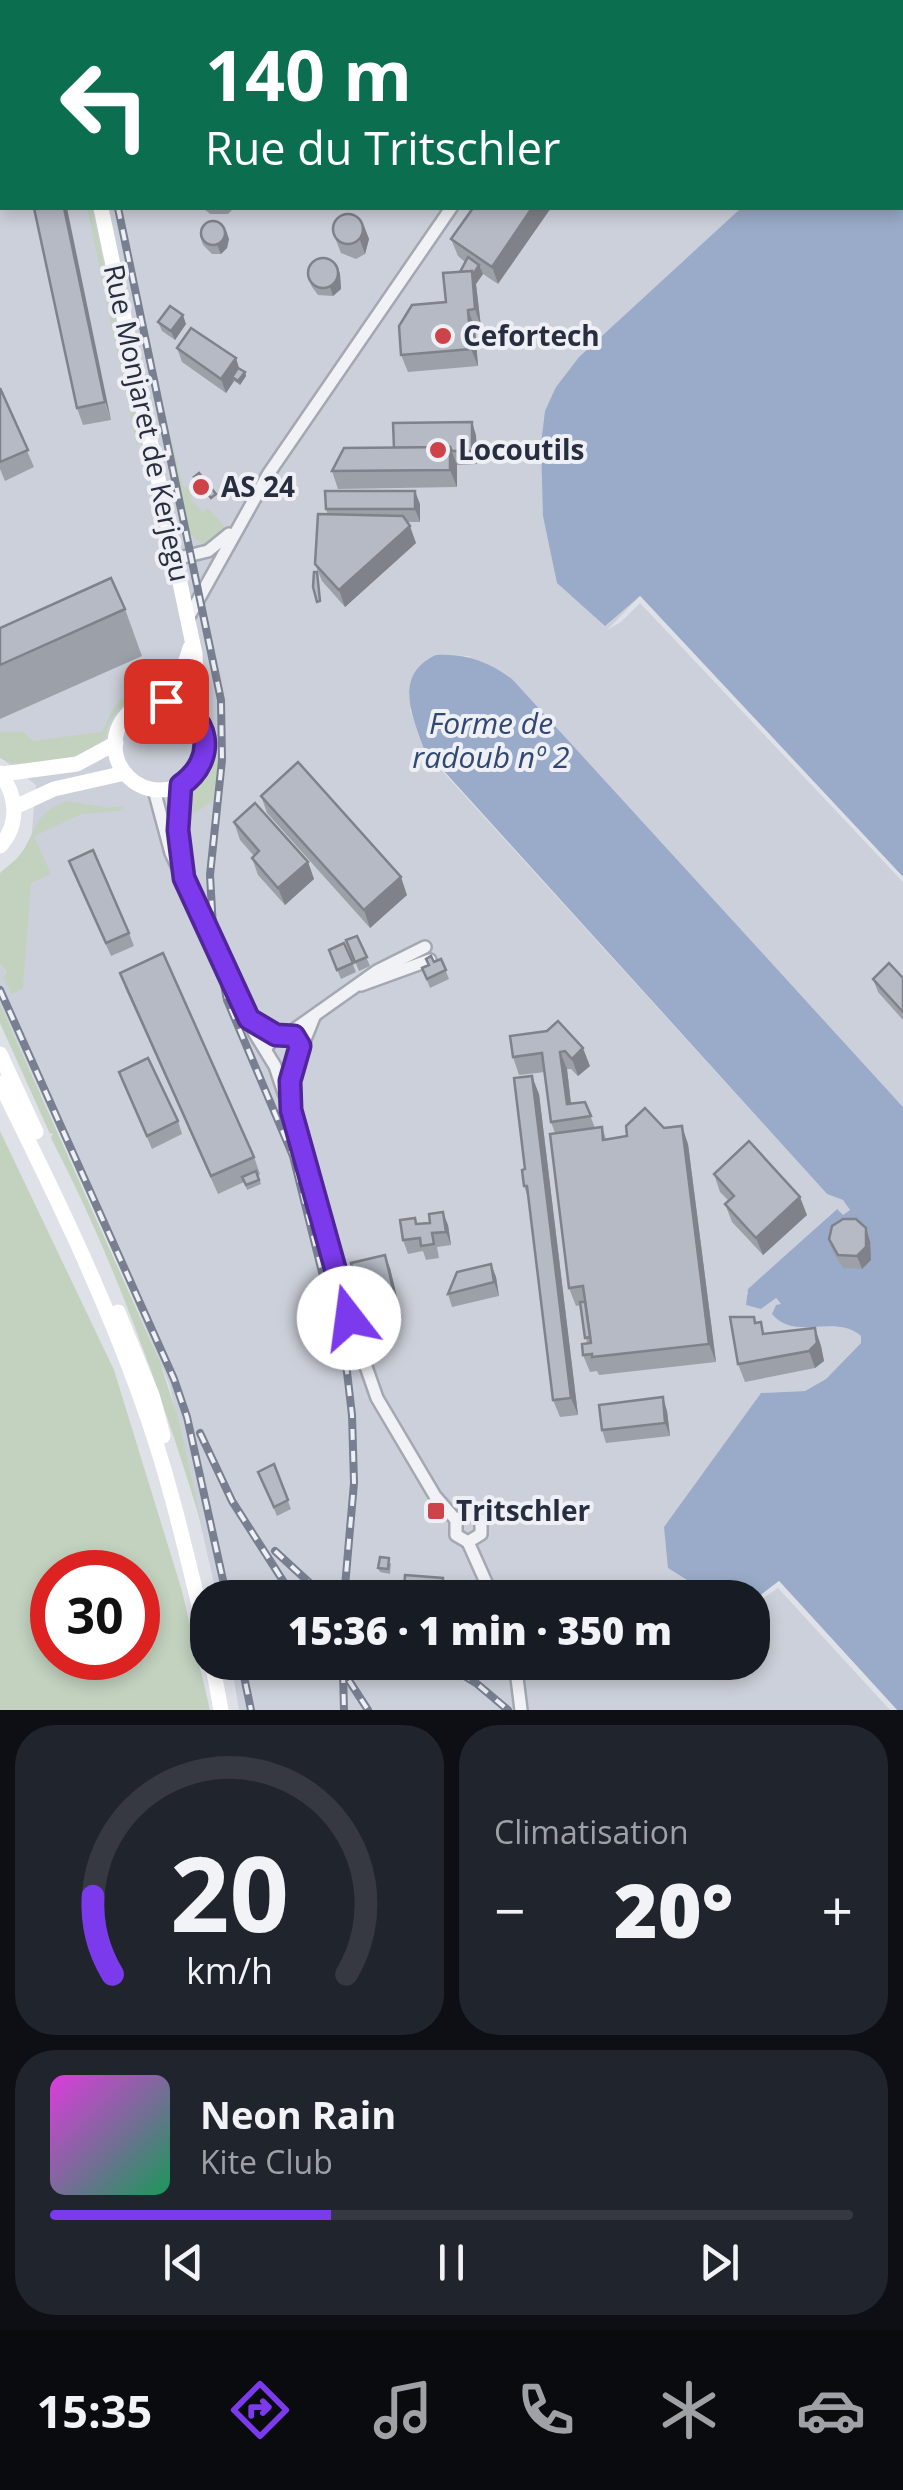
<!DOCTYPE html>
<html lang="fr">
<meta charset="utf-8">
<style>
body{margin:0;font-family:"Open Sans",sans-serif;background:#20242c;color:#f1f3f6;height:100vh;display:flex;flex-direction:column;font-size:38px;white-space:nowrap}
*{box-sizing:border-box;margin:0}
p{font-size:32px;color:#9ea1a6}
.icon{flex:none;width:55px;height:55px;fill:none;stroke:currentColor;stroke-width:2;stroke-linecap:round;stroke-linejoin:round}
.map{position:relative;height:1710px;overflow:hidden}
.sheet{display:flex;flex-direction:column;gap:15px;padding:15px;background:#0d0f14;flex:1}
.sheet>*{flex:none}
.hud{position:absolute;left:0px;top:0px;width:905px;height:210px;box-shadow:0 5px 15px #0003;background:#0b6e4f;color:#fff;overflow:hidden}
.speed{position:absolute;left:30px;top:1550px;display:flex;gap:20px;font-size:50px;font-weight:700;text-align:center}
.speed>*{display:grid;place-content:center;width:130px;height:130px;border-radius:50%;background:#171b24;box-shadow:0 5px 15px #0003;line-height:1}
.speed .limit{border:15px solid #d22;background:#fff;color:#111}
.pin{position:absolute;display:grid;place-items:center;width:85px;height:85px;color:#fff;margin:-42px;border-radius:20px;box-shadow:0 5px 15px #0006}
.me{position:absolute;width:110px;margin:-55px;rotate:345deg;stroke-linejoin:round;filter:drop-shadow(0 0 8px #0008)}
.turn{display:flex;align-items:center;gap:35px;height:210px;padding:0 40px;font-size:45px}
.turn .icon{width:130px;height:130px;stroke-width:2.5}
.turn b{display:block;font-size:70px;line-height:85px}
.big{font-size:75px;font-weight:800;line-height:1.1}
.sheet .tile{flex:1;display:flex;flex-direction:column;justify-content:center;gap:15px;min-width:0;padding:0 35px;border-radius:40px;background:#20242c}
.sheet .dial{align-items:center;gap:0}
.dial svg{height:260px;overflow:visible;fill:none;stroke:#363941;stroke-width:7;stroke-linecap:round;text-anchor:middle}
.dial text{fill:#f1f3f6;stroke:none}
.song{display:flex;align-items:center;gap:30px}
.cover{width:120px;height:120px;border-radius:15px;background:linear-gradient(135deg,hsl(300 70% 55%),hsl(150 70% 35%))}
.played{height:10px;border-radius:5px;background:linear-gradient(90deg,#7c3aed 35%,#363941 35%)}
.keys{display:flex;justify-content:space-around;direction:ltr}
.heat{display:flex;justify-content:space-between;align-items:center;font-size:55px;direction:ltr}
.sheet .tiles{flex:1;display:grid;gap:15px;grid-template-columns:1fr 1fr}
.tile:last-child{grid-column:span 2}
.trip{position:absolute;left:190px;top:1580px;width:580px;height:100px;border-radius:40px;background:#171b24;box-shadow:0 5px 15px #0003;font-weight:800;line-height:100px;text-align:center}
.tab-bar{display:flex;height:160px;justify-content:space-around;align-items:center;background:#090b0e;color:#9ea1a6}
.tab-bar .icon{width:70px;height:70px}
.tab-bar .current{color:#7c3aed}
.tab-bar b{font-size:45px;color:#f1f3f6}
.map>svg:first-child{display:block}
</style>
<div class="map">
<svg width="903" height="1710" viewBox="0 0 903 1710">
<rect width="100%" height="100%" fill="#dee1e8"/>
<g fill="#ccd0da">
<path d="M0 0H903V75L902 2H2V208H741L579 357 556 387 640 596 903 877V1107L513 680 468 656 437 655 410 710 424 749 434 762 827 1194 843 1200 850 1210 843 1216 836 1209 746 1293 761 1309 775 1298 803 1327 848 1326 861 1336V1343L826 1379 805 1391 761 1393 713 1461 668 1568 714 1597H217L169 1384 112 1248 0 1004V964L18 990 36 785 0 757Z"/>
<path d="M779 1581 897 1710H239L231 1663 752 1662 753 1601Z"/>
</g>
<g fill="#c2d2bf" fill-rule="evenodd">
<path d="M87 208H92L137 421 140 438 137 446Z"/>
<path d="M170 435 183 486 194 493 190 499 203 512 208 508 224 526V531L204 545 188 533Z"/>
<path d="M165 675 172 677 167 688C142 692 120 699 109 724 107 729 107 735 104 739 89 760 20 772 0 758V732H23L33 741 102 732C118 697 123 692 160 683Z"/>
<path d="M222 744 216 798 194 814 183 812 186 795C208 782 209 764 222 744Z"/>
<path d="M67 801 109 808 126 806 119 811 82 814 34 836 51 874 31 883 23 988 12 994 3 977 7 973 0 964V873C9 865 18 859 24 849 39 824 36 812 67 801Z"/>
<path d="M0 1004 160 1362 180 1425 202 1526C161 1392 116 1263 51 1138L53 1133 50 1134 0 1023Z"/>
<path d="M0 1131 114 1370 182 1591 210 1710H0ZM52 1572H138V1658H52Z"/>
</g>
<g fill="#99abc8">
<path d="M903 75V877L640 596 605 626 557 583 543 516 541 444 545 411 556 387 579 357 741 208H902Z"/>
<path d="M436 655C466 653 490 662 513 680L903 1107V1710H897L779 1581 753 1601 752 1598 714 1597 668 1568 664 1527 761 1393 805 1391 826 1379 861 1343V1336C835 1313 795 1342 772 1314L776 1305 781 1304 776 1298 761 1309 746 1305 748 1289 837 1209 843 1215 850 1210 843 1200 827 1194 424 749C412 715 393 675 436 655Z"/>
</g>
<g fill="#dee1e8">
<path d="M640 596 903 877V882L640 603 621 622 607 630Z"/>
<path d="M779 1581 897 1710H890L778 1588 752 1606 753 1601Z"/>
</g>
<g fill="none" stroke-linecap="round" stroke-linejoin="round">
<g stroke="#a3a8b2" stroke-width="16">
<g id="street">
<path d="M737 0 739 2"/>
<path d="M512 2V0"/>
<path d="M585 2 586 0"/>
<path d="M689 2 693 0"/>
<path d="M175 559 208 551 229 534"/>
<path d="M188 618 269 473 451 208"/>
<path d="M181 785 178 830 183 869"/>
<path d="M154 790 171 853 254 1032 275 1066 306 1159 349 1318 377 1398 435 1496 456 1520"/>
<path d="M361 985 430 960"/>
<path d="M288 1034 377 971 425 947"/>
<path d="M266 1048 276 1035 284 1033 294 1037"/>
<path d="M290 1097 293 1069 314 1017"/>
<path d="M456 1520 468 1513 481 1520V1534L468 1542"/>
<path d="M456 1520V1535L468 1542"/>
<path d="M468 1542 493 1598"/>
<path d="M515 1662 521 1710"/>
</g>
</g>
<use href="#street" stroke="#f1f2f6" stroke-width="11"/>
<g stroke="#fff" stroke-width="15">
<path d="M58 0 59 2"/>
<path d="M101 208 195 654 196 686 190 712"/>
<circle cx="160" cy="745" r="45"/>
<path d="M166 701 178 685 190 648"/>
<path d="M0 773C17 795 20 824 0 846"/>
<path d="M2 774 77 764 116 743"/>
<path d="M15 807 54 789 125 773"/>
<path d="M0 1054 36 1132"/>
<path d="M0 1083C51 1186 102 1290 141 1399 170 1478 188 1561 208 1643"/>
<path d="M118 1312 152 1395 163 1436"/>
<path d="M212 1662 221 1710"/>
</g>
<g stroke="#787f91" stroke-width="8">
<g id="rail">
<path d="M88 0 89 2"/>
<path d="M118 208 221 700 222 760 210 875 213 928 227 1000 293 1156 347 1372 352 1415 354 1483 344 1598"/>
<path d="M0 990 174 1379 187 1417 227 1598"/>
<path d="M200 1433 232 1501 294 1598"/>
<path d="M275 1551 326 1598"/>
<path d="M241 1662 251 1710"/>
<path d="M337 1662 368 1710"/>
<path d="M442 1662 476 1683 508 1710"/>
<path d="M343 1672 344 1710"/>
</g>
</g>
<use href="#rail" stroke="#eef0f5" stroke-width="4" stroke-dasharray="11" stroke-linecap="butt"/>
</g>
<g fill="#9ca0a9">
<path d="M34 208 111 420 83 425 77 408Z"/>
<path d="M203 208H234L228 214H210Z"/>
<path d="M473 208 498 284 483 274 476 284 481 327 475 328 478 366 408 372 401 355 446 302 465 262 458 256 451 239Z"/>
<path d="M364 226 369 239 365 254 356 259 341 253 332 230Z"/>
<path d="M200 236 229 239 227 248 221 254H212L203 245Z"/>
<path d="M337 265 340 274 341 289 333 296 318 295 312 287 308 278Z"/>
<path d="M158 322 186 324 175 340 162 331Z"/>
<path d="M177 348 236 358 239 368 245 372 246 376 240 385 234 381 226 393 182 362Z"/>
<path d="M0 388 34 467 5 481 0 469Z"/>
<path d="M476 435 477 464 457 465V487L338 489 332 471 394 448Z"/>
<path d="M420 504V522H407L416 543 345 607 322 581 315 564 328 515 326 509Z"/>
<path d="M125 609 142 656 0 719V628Z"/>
<path d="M261 796 407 895 370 928 267 813Z"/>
<path d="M234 822 308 862 314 879 285 905 258 875 252 858 254 856 240 840Z"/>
<path d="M69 861 129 933 134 946 111 956Z"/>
<path d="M357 936 370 966 359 971 346 940Z"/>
<path d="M344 943 356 972 341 979 329 950Z"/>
<path d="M441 959 449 979 430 988 422 968Z"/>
<path d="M120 973 254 1157 260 1174 258 1176 261 1184 247 1190 244 1182 218 1194 126 990Z"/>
<path d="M903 978V1020L878 992 873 979Z"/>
<path d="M547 1031 590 1066 578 1076 571 1069H567L571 1104 585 1102 595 1128 602 1127 606 1139 664 1128 688 1144 716 1362 599 1375 597 1371 590 1372 583 1355 587 1344 581 1305 576 1306 569 1288 555 1133 551 1122 545 1072 519 1075 513 1057Z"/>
<path d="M119 1072 178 1121 182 1134 152 1149Z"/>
<path d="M539 1094 578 1415 560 1417 553 1400 530 1203 524 1186Z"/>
<path d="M714 1174 807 1215 763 1255 732 1222 725 1204 729 1201 720 1192Z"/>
<path d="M415 1218 417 1224 448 1225 451 1245 437 1247 439 1258 426 1260 423 1251 408 1254 403 1240Z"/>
<path d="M829 1239 870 1241 871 1260 862 1269 843 1268 833 1252Z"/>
<path d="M491 1264 496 1277 499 1296 452 1307 448 1294Z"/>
<path d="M390 1268 402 1318 367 1326 362 1313Z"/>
<path d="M756 1322 765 1334 815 1328 821 1346 824 1361 815 1368 745 1382 738 1364Z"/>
<path d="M667 1411 670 1436 606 1443 602 1430Z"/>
<path d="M274 1464 291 1509 277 1516 262 1481Z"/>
<path d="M391 1563 390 1574 380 1572 378 1568Z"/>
</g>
<g fill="#7f828a">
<path d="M64 208H67L111 420 105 402Z"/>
<path d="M532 208H551L498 284 492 267Z"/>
<path d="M364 226 369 239 365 254 360 240Z"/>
<path d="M226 230 229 239 227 248 221 254 217 245Z"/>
<path d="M337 265 340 274 341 289 333 296 330 287Z"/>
<path d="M479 265 483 274 476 284 481 327 475 309 472 271Z"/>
<path d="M468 310 475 328 478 366 471 349Z"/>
<path d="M183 315 186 324 175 340 171 331Z"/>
<path d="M236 358 240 372 232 377 234 381 226 393 221 379Z"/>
<path d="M245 372 246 376 240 385 238 381Z"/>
<path d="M472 422 476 435 477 464 472 451Z"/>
<path d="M450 447 457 465V487L450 470Z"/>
<path d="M415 491 420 504V522L415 509Z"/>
<path d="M410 526 416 543 345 607 339 590Z"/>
<path d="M308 862 314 879 285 905 278 888Z"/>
<path d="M401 877 407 895 370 928 364 910Z"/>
<path d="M583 1048 590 1066 578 1076 572 1059Z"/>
<path d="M560 1052 567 1069 573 1122 567 1104Z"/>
<path d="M532 1076 539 1094 578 1415 571 1398Z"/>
<path d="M682 1126 688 1144 716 1362 709 1344Z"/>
<path d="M800 1197 807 1215 763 1255 756 1238Z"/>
<path d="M443 1212 448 1225 451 1245 446 1232Z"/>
<path d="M866 1228 870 1241 871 1260 862 1269 857 1256Z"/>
<path d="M385 1255 390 1268 402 1318 397 1305Z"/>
<path d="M491 1264 496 1277 499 1296 494 1282Z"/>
<path d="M815 1328 821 1346 824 1361 815 1368 809 1351Z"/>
<path d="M663 1397 667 1411 670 1436 665 1423Z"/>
<path d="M443 1578 448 1592V1598H442Z"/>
</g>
<g fill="#b5bac5" stroke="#7f828a" stroke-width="2.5">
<path d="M391 0H425L430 2H388Z"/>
<path d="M34 208H64L105 402 77 408Z"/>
<path d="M473 208H532L492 267 451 239Z"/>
<circle cx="348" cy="229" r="15"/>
<circle cx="213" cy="233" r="12"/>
<path d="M468 257 479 265 473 275 472 271 460 272Z"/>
<circle cx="323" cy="273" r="15"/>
<path d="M472 271 475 309 468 310 471 349 401 355 399 326 412 305 446 302 443 273Z"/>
<path d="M170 306 183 315 171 331 158 322Z"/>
<path d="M191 328 236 358 221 379 177 348Z"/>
<path d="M238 368 245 372 238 381 232 377Z"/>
<path d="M0 388 28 450 0 462Z"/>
<path d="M472 422V451H452L450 447 394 448 393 423Z"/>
<path d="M450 447V470L332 471 344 448Z"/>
<path d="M199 473 216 494 211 498 194 477Z"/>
<path d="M325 491H415V509H326Z"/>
<path d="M318 514 403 516 410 526 339 590 315 564Z"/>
<path d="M314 572H317L320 601 317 602 313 587Z"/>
<path d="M111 578 125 609 0 665V628Z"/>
<path d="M298 762 401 877 364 910 261 796Z"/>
<path d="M255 803 308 862 278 888 252 858 259 851 234 822Z"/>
<path d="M93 850 129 933 106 943 69 861Z"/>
<path d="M357 936 367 957 355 962 346 940Z"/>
<path d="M344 943 353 963 337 970 329 950Z"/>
<path d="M163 953 254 1157 211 1176 120 973Z"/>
<path d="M431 956 434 962 441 959 446 970 427 979 422 968 429 965 426 959Z"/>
<path d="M889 963 903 978V1012L873 979Z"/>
<path d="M558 1021 583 1048 572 1059 565 1051 560 1052 567 1104 585 1102 591 1116 551 1122 542 1053 513 1057 510 1036 547 1031Z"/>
<path d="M148 1058 178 1121 147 1136 119 1072Z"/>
<path d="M532 1076 571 1398 553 1400 527 1186H524L522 1170 525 1169 514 1078Z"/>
<path d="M645 1108 664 1128 682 1126 709 1344 592 1357V1354L583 1355 582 1344 591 1343 583 1286 569 1288 550 1134 602 1127 603 1140 627 1136 626 1126Z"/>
<path d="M749 1141 800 1197 756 1238 725 1204 734 1196 714 1174Z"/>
<path d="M256 1171 259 1180 246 1185 242 1177Z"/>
<path d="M443 1212 446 1232 432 1233 434 1244 421 1246 420 1238 403 1240 400 1220 415 1218 416 1224 430 1223 429 1214Z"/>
<path d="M843 1219H856L866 1228V1247L857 1256 838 1255 829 1239 832 1226Z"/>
<path d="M385 1255 397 1305 362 1313 351 1263Z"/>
<path d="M491 1264 494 1282 448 1294 457 1272Z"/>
<path d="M580 1302H585L590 1337 585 1338Z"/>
<path d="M730 1317H754L755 1323 761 1322 763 1334 815 1328 817 1343 809 1351 738 1364Z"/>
<path d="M663 1397 665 1423 602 1430 599 1405Z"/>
<path d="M274 1464 288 1500 274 1507 258 1472Z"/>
<path d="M380 1557 389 1558 388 1569 378 1568Z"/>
<path d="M405 1575 443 1578 442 1598H391L392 1589 404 1590Z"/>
</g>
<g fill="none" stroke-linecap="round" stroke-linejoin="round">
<g stroke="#51269a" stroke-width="25">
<path id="route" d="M166 701C211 713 218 759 181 785L178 830 184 878 249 1019 276 1035 294 1036 300 1046 290 1081 291 1110 349 1318"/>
</g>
<use href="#route" stroke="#7c3aed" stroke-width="18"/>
</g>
<g fill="#ce424a" stroke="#eef0f5" stroke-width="4">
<circle cx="443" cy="336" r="10"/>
<circle cx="438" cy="450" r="10"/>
<circle cx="201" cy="487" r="10"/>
<rect x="426" y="1501" width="20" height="20" rx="5"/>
</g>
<g text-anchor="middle" stroke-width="8" stroke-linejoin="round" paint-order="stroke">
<g font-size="28" font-weight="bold" fill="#272e3f" stroke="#eef0f5" text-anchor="start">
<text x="463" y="346">Cefortech</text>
<text x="458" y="460">Locoutils</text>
<text x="221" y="497">AS 24</text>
<text x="456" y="1521">Tritschler</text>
</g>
<g font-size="28" fill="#272e3f" stroke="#eef0f5">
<text transform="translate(147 423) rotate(78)" y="10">Rue Monjaret de Kerjegu</text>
</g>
<g font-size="30" font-style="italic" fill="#314873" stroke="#eef0f5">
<text x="491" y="734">Forme de<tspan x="491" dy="34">radoub nº 2</tspan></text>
</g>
</g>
</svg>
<div class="speed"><div class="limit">30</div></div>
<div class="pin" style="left:166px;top:701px;background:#d93025"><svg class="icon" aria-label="arrive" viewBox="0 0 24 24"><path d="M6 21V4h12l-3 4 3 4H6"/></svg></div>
<svg class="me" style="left:349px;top:1318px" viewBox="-20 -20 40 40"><circle r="19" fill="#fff"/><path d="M0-13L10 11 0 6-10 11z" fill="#7c3aed"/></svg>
<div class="trip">15:36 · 1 min · 350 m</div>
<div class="hud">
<div class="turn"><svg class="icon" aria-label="left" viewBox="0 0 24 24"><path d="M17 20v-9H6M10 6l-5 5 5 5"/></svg><div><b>140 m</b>Rue du Tritschler</div></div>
</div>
</div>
<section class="sheet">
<div class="tiles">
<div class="tile dial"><svg viewBox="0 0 100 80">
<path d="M14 69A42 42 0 1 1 86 69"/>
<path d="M14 69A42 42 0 0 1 8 45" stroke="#7c3aed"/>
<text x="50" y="56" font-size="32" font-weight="700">20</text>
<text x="50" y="72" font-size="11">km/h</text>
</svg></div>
<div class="tile"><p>Climatisation</p>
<div class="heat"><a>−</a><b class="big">20°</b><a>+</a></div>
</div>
<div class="tile">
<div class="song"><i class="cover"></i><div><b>Neon Rain</b><p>Kite Club</p></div></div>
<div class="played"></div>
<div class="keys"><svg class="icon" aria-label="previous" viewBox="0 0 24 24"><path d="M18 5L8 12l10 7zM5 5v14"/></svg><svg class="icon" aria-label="pause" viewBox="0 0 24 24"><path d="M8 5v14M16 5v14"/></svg><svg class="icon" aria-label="next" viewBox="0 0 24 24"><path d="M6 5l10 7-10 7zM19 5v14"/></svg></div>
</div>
</div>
</section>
<nav class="tab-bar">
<b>15:35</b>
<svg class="icon current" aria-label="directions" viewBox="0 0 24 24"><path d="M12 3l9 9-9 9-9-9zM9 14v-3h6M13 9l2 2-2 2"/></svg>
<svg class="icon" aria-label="music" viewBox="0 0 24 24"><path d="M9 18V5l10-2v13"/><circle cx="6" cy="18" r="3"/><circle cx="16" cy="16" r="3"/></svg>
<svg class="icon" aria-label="phone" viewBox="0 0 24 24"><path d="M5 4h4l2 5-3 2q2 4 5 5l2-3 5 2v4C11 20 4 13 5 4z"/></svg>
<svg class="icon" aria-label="climate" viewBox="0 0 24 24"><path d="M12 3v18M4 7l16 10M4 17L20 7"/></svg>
<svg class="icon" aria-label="car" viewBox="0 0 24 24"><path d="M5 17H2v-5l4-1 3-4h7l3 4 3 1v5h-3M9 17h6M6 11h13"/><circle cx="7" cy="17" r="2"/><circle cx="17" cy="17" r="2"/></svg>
</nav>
